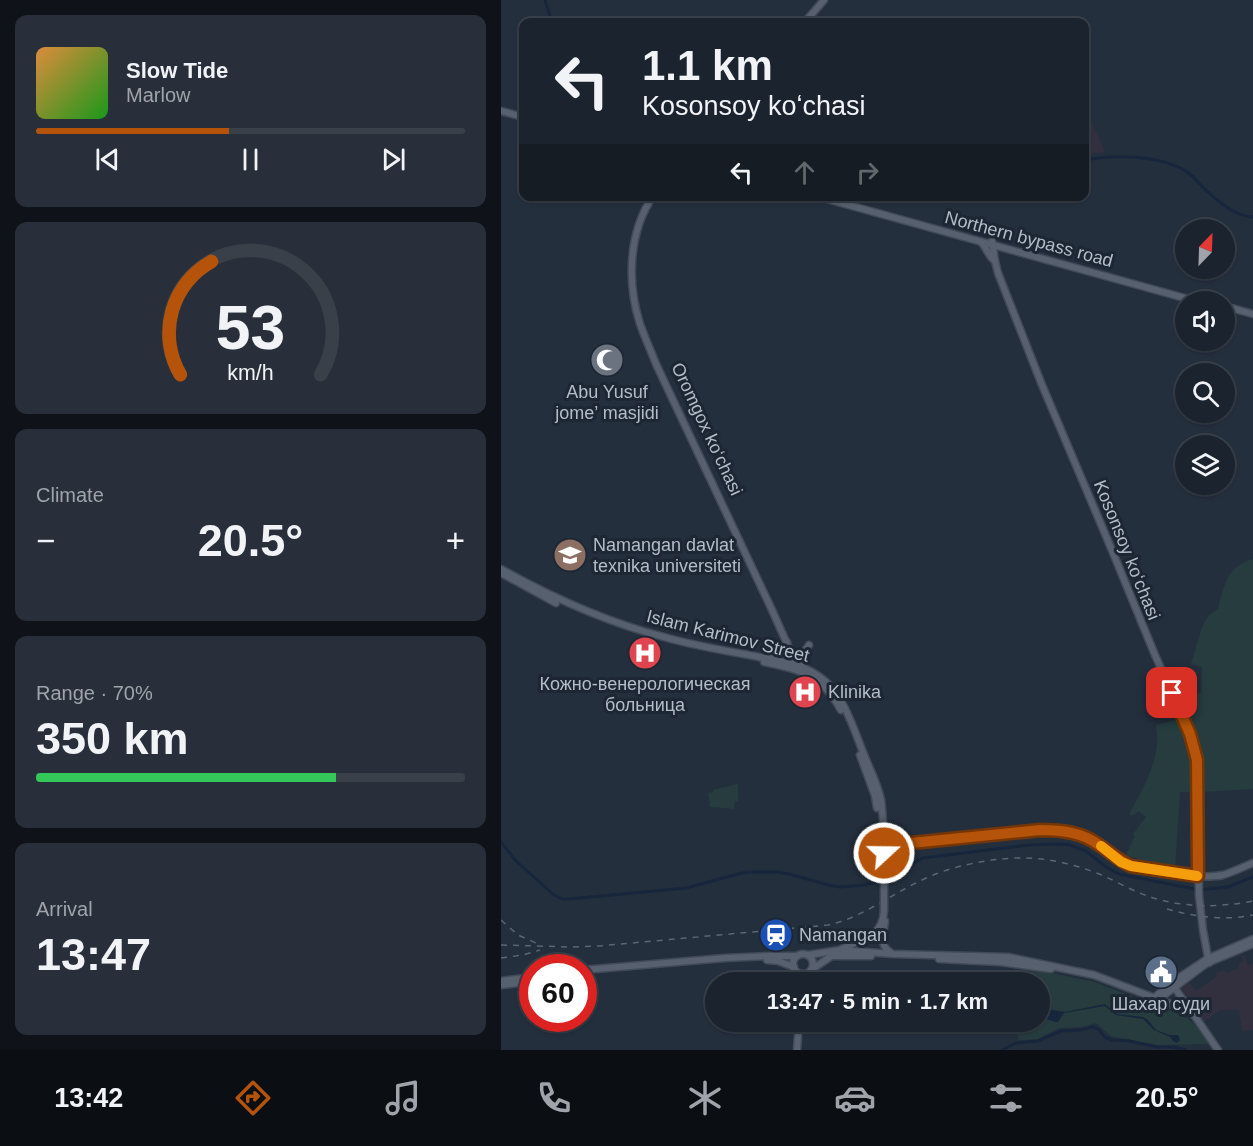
<!DOCTYPE html>
<meta charset="utf-8">
<style>
body{margin:0;font-family:Helvetica,sans-serif;background:#282f3a;color:#f1f3f6;height:100vh;display:flex;flex-direction:column;font-size:22px;white-space:nowrap}
*{box-sizing:border-box;margin:0}
p{font-size:20px;color:#a0a4aa}
.icon{flex:none;width:33px;height:33px;fill:none;stroke:currentColor;stroke-width:2;stroke-linecap:round;stroke-linejoin:round}
.map{position:relative;flex:1;overflow:hidden}
.side{display:flex;flex-direction:column;gap:15px;padding:15px;background:#0f1319;width:501px}
.side>*{flex:none}
.guide{position:absolute;left:18px;top:18px;width:570px;height:183px;border-radius:12px;box-shadow:0 2px 4px #0004,0 0 0 2px #39404a;background:#1b232e;color:#f1f3f6;overflow:hidden}
.needle{width:39px;rotate:23deg}
.controls{position:absolute;left:674px;top:219px;display:grid;gap:12px}
.controls a{display:grid;place-items:center;width:60px;height:60px;border-radius:50%;background:#1b232e;box-shadow:0 2px 4px #0004,0 0 0 2px #39404a;font-size:30px}
.speed{position:absolute;left:18px;top:954px;display:flex;gap:12px;font-size:30px;font-weight:700;text-align:center}
.speed>*{display:grid;place-content:center;width:78px;height:78px;border-radius:50%;background:#1b232e;box-shadow:0 2px 4px #0004,0 0 0 2px #39404a;line-height:1}
.speed .limit{border:9px solid #d22;background:#fff;color:#111}
.pin{position:absolute;display:grid;place-items:center;width:51px;height:51px;color:#fff;margin:-26px;border-radius:12px;box-shadow:0 3px 9px #0006}
.me{position:absolute;width:66px;margin:-33px;rotate:69deg;stroke-linejoin:round;filter:drop-shadow(0 0 4px #0008)}
.turn{display:flex;align-items:center;gap:21px;height:126px;padding:0 24px;font-size:27px}
.turn .icon{width:78px;height:78px;stroke-width:2.5}
.turn b{display:block;font-size:42px;line-height:51px}
.lanes{display:flex;align-items:center;height:57px;padding:0 24px;background:#0003;justify-content:center;gap:30px;direction:ltr}
.lanes .off{opacity:.35}
.big{font-size:45px;font-weight:800;line-height:1.1}
.side .card{flex:1;display:flex;flex-direction:column;justify-content:center;gap:9px;min-width:0;padding:0 21px;border-radius:12px;background:#282f3a}
.side .dial{align-items:center;gap:0}
.dial svg{height:156px;overflow:visible;fill:none;stroke:#39404a;stroke-width:7;stroke-linecap:round;text-anchor:middle}
.dial text{fill:#f1f3f6;stroke:none}
.song{display:flex;align-items:center;gap:18px}
.cover{width:72px;height:72px;border-radius:9px;background:linear-gradient(135deg,hsl(30 70% 55%),hsl(120 70% 35%))}
.played{height:6px;border-radius:3px;background:linear-gradient(90deg,#b45309 45%,#39404a 45%)}
.keys{display:flex;justify-content:space-around;direction:ltr}
.heat{display:flex;justify-content:space-between;align-items:center;font-size:33px;direction:ltr}
.charge{height:9px;border-radius:4px;background:linear-gradient(90deg,#34c759 70%,#39404a 0)}
.trip{position:absolute;left:204px;top:972px;width:345px;height:60px;border-radius:30px;background:#1b232e;box-shadow:0 2px 4px #0004,0 0 0 2px #39404a;font-weight:800;line-height:60px;text-align:center}
.tabs{display:flex;height:96px;justify-content:space-around;align-items:center;background:#0b0e12;color:#a0a4aa}
.tabs .icon{width:42px;height:42px}
.tabs .on{color:#b45309}
.tabs b{font-size:27px;color:#f1f3f6}
main{display:flex;flex:1;min-height:0}
.map>svg:first-child{display:block}
</style>
<main>
<section class="side">
<div class="card">
<div class="song"><i class="cover"></i><div><b>Slow Tide</b><p>Marlow</p></div></div>
<div class="played"></div>
<div class="keys"><svg class="icon" aria-label="previous" viewBox="0 0 24 24"><path d="M18 5L8 12l10 7zM5 5v14"/></svg><svg class="icon" aria-label="pause" viewBox="0 0 24 24"><path d="M8 5v14M16 5v14"/></svg><svg class="icon" aria-label="next" viewBox="0 0 24 24"><path d="M6 5l10 7-10 7zM19 5v14"/></svg></div>
</div>
<div class="card dial"><svg viewBox="0 0 100 80">
<path d="M14 69A42 42 0 1 1 86 69"/>
<path d="M14 69A42 42 0 0 1 30 11" stroke="#b45309"/>
<text x="50" y="56" font-size="32" font-weight="700">53</text>
<text x="50" y="72" font-size="11">km/h</text>
</svg></div>
<div class="card"><p>Climate</p>
<div class="heat"><a>−</a><b class="big">20.5°</b><a>+</a></div>
</div>
<div class="card"><p>Range · 70%</p><b class="big">350 km</b><div class="charge"></div></div>
<div class="card"><p>Arrival</p><b class="big">13:47</b></div>
</section>
<div class="map">
<svg width="752" height="1050" viewBox="0 0 752 1050">
<rect width="100%" height="100%" fill="#242f3e"/>
<g fill="#32303f">
<path d="M584 110 586 112 604 152 584 154Z"/>
<path d="M743 955 747 965 752 963V1030L741 1031 738 1010H720L703 1021 680 988 688 982 695 991 716 976 715 973 723 970 725 973 738 968 737 964 742 961 740 956Z"/>
</g>
<g fill="#263c3f">
<path d="M752 559V789L699 792 700 755 681 705 684 699 695 697V694L700 693 701 667 690 664 701 627 708 615 717 609C723 586 726 566 752 559Z"/>
<path d="M678 719 691 752 693 792H679L674 868 645 866 636 864 638 859 625 855 634 836 632 834 645 817 638 811 631 816 628 814C643 787 661 757 655 725Z"/>
<path d="M237 784V801H234L233 809 209 807 207 793 212 792V790Z"/>
<path d="M532 969 593 982 683 1016 695 1025 708 1044 657 1045 610 1036 595 1023 581 1027 558 1028 536 1039 518 1040 515 1029 509 1022H538V982H522V973L527 974Z"/>
</g>
<path fill="#17263c" d="M604 1004 616 1014 642 1017 647 1020 655 1030 668 1035H677L679 1040 676 1043 672 1041 669 1037 653 1030 642 1019 615 1015 604 1006 563 1013 557 1022H554L539 1017V1008L564 1012Z"/>
<g fill="none" stroke-linecap="round" stroke-linejoin="round">
<g stroke="#17263c" stroke-width="3">
<path d="M44 0 49 16 55 22"/>
<path d="M584 160C614 154 662 155 688 173 695 179 701 187 708 193 720 204 735 216 752 217"/>
<path d="M0 842 15 861 53 895 61 899H68L185 888 237 874 247 872H276L288 874 328 885 339 887 363 885 383 880 414 862 422 858 528 845 561 844 569 845 585 851 605 867 618 874 698 890 727 887 752 877"/>
<path d="M501 1050 515 1043 537 1041 560 1031 579 1030 591 1027 597 1029 604 1037 611 1040 628 1041 656 1047H672L685 1050"/>
</g>
<g stroke="#414a57" stroke-width="9">
<g id="major">
<path d="M304 22 323 0"/>
<path d="M0 111 22 117"/>
<path d="M152 196C127 233 126 283 139 324 144 338 150 351 155 364L271 610 296 666"/>
<path d="M315 196 698 302"/>
<path d="M491 241 494 261 497 273 541 385 610 548 654 655 689 733 694 754 696 769 698 896 702 930 708 963"/>
<path d="M480 242C486 248 487 256 494 261"/>
<path d="M723 306 752 314"/>
<path d="M0 569C52 598 105 622 163 637 191 645 219 650 248 655 276 661 302 662 324 681 344 698 354 733 364 757 369 770 377 785 380 800 383 822 383 845 384 868L383 872V896"/>
<path d="M0 573 55 603"/>
<path d="M267 658C276 655 284 652 286 642"/>
<path d="M263 662C301 670 320 674 340 710"/>
<path d="M300 669 302 654 308 645"/>
<path d="M359 755 374 796 376 808"/>
<path d="M380 848 390 845 539 830C559 830 579 832 596 843 606 850 615 860 626 865 644 873 703 879 722 875 732 872 742 867 752 863"/>
<path d="M384 921C383 932 377 944 389 952"/>
<circle cx="302" cy="964" r="10"/>
<path d="M307 955 339 950 392 954 507 957 593 975 691 1012 717 1050"/>
<path d="M332 956H370"/>
<path d="M438 959 499 962 550 969"/>
<path d="M266 960 277 961 293 967"/>
<path d="M311 969C321 963 330 956 339 950 359 939 381 939 383 911"/>
<path d="M82 970 224 958 268 956H296"/>
<path d="M0 981 32 977"/>
<path d="M0 985 32 981"/>
<path d="M673 987 690 1011"/>
<path d="M653 998 670 983 706 959 752 939"/>
<path d="M655 999H658L706 963 752 944"/>
<path d="M296 1050 298 1022"/>
</g>
</g>
<use href="#major" stroke="#56606e" stroke-width="6"/>
<g stroke="#5a6575" stroke-width="1.5" stroke-dasharray="6 6" stroke-linecap="butt">
<path d="M666 909C694 917 723 921 752 915"/>
<path d="M0 920 17 935 35 943"/>
<path d="M0 945 70 947 98 946 327 925C360 918 386 897 417 882 447 866 493 857 527 858 553 859 579 866 603 876 616 882 630 890 644 895 679 908 716 908 752 901"/>
<path d="M0 958 22 955 39 950"/>
</g>
<g stroke="#414a57" stroke-width="9" stroke-linecap="butt">
<path id="major-bridge" d="M383 896V911"/>
</g>
<use href="#major-bridge" stroke="#56606e" stroke-width="6"/>
</g>
<g fill="none" stroke-linecap="round" stroke-linejoin="round">
<g stroke="#753606" stroke-width="15">
<path id="route" d="M383 853 390 845 539 830C560 830 581 832 598 845 609 852 618 861 630 866L697 876 696 760 689 734 671 693"/>
</g>
<use href="#route" stroke="#b45309" stroke-width="10"/>
<path stroke="#f59e0b" stroke-width="10" d="M600 846 620 862 630 866 696 876"/>
</g>
<defs>
<g id="mosque-disc" transform="scale(1.725)"><circle r="9.5" fill="#6b7280" stroke="#1d2633"/><path d="M3.5-4.9A6 6 0 1 0 3.5 4.9A5 5 0 1 1 3.5-4.9Z" fill="#fff"/></g>
<g id="university-disc" transform="scale(1.725)"><circle r="9.5" fill="#8d6e63" stroke="#1d2633"/><path d="M0-5L7-2L0 1L-7-2ZM-4 1L0 2.5L4 1V4Q0 6-4 4Z" fill="#fff"/></g>
<g id="hospital-disc" transform="scale(1.725)"><circle r="9.5" fill="#e0444e" stroke="#1d2633"/><path d="M-5-5h3v3.5h4V-5h3V5h-3V1.5h-4V5h-3Z" fill="#fff"/></g>
<g id="station-disc" transform="scale(1.725)"><circle r="9.5" fill="#1a4fb4" stroke="#1d2633"/><path d="M-3-6H3Q5-6 5-4V2Q5 4 3 4L4.5 6H3L1.5 4h-3L-3 6H-4.5L-3 4Q-5 4-5 2V-4Q-5-6-3-6ZM-3.5-4v3h7v-3ZM-3.5 1v1.5H-2V1ZM2 1v1.5H3.5V1Z" fill="#fff"/></g>
<g id="civic-disc" transform="scale(1.725)"><circle r="9.5" fill="#5c6f8a" stroke="#1d2633"/><path d="M-.6-6.5H3V-4.5H.6V-3L4-1V1h2V6H-6V1h2V-1L-.6-3ZM-1.2 2.5V6h2.4V2.5Z" fill="#fff"/></g>
</defs>
<g fill-rule="evenodd">
<use href="#mosque-disc" x="106" y="360"/>
<use href="#university-disc" x="69" y="555"/>
<use href="#hospital-disc" x="144" y="653"/>
<use href="#hospital-disc" x="304" y="692"/>
<use href="#station-disc" x="275" y="935"/>
<use href="#civic-disc" x="660" y="972"/>
</g>
<g text-anchor="middle" stroke-width="6" stroke-linejoin="round" paint-order="stroke">
<g font-size="18" fill="#b4bcc9" stroke="#1d2633">
<text transform="translate(528 239) rotate(15)" y="6">Northern bypass road</text>
<text transform="translate(206 429) rotate(65)" y="6">Oromgox ko‘chasi</text>
<text transform="translate(626 550) rotate(68)" y="6">Kosonsoy koʻchasi</text>
<text transform="translate(227 636) rotate(14)" y="6">Islam Karimov Street</text>
</g>
<g font-size="18" fill="#b4bcc9" stroke="#1d2633">
<text x="106" y="398">Abu Yusuf<tspan x="106" dy="21">jome’ masjidi</tspan></text>
<text x="92" y="551" text-anchor="start">Namangan davlat<tspan x="92" dy="21">texnika universiteti</tspan></text>
<text x="144" y="690">Кожно-венерологическая<tspan x="144" dy="21">больница</tspan></text>
<text x="327" y="698" text-anchor="start">Klinika</text>
<text x="298" y="941" text-anchor="start">Namangan</text>
<text x="660" y="1010">Шахар суди</text>
</g>
</g>
</svg>
<div class="controls">
<a><svg class="needle" viewBox="-14 -14 28 28"><path d="M0-13l5 13h-10z" fill="#e53935"/><path d="M0 13l5-13h-10z" fill="#a0a4aa"/></svg></a>
<a><svg class="icon" aria-label="sound" viewBox="0 0 24 24"><path d="M4 9h4l5-4v14l-5-4H4zM17 9q2 3 0 6"/></svg></a>
<a><svg class="icon" aria-label="search" viewBox="0 0 24 24"><circle cx="10" cy="10" r="6"/><path d="M15 15l6 6"/></svg></a>
<a><svg class="icon" aria-label="layers" viewBox="0 0 24 24"><path d="M12 4l9 5-9 5-9-5zM3 14l9 5 9-5"/></svg></a>
</div>
<div class="speed"><div class="limit">60</div></div>
<div class="pin" style="left:671px;top:693px;background:#d93025"><svg class="icon" aria-label="arrive" viewBox="0 0 24 24"><path d="M6 21V4h12l-3 4 3 4H6"/></svg></div>
<svg class="me" style="left:383px;top:853px" viewBox="-20 -20 40 40"><circle r="17" fill="#b45309" stroke="#fff" stroke-width="3"/><path d="M0-11L8 9 0 5-8 9z" fill="#fff"/></svg>
<div class="trip">13:47 · 5 min · 1.7 km</div>
<div class="guide">
<div class="turn"><svg class="icon" aria-label="left" viewBox="0 0 24 24"><path d="M17 20v-9H6M10 6l-5 5 5 5"/></svg><div><b>1.1 km</b>Kosonsoy koʻchasi</div></div>
<div class="lanes"><svg class="icon" aria-label="left" viewBox="0 0 24 24"><path d="M17 20v-9H6M10 6l-5 5 5 5"/></svg><svg class="icon off" aria-label="ahead" viewBox="0 0 24 24"><path d="M12 20V5M6 11l6-6 6 6"/></svg><svg class="icon off" aria-label="right" viewBox="0 0 24 24"><path d="M7 20v-9h11M14 6l5 5-5 5"/></svg></div>
</div>
</div>
</main>
<nav class="tabs">
<b>13:42</b>
<svg class="icon on" aria-label="directions" viewBox="0 0 24 24"><path d="M12 3l9 9-9 9-9-9zM9 14v-3h6M13 9l2 2-2 2"/></svg>
<svg class="icon" aria-label="music" viewBox="0 0 24 24"><path d="M9 18V5l10-2v13"/><circle cx="6" cy="18" r="3"/><circle cx="16" cy="16" r="3"/></svg>
<svg class="icon" aria-label="phone" viewBox="0 0 24 24"><path d="M5 4h4l2 5-3 2q2 4 5 5l2-3 5 2v4C11 20 4 13 5 4z"/></svg>
<svg class="icon" aria-label="climate" viewBox="0 0 24 24"><path d="M12 3v18M4 7l16 10M4 17L20 7"/></svg>
<svg class="icon" aria-label="car" viewBox="0 0 24 24"><path d="M5 17H2v-5l4-1 3-4h7l3 4 3 1v5h-3M9 17h6M6 11h13"/><circle cx="7" cy="17" r="2"/><circle cx="17" cy="17" r="2"/></svg>
<svg class="icon" aria-label="filters" viewBox="0 0 24 24"><path d="M4 7h16M4 17h16"/><circle cx="9" cy="7" r="2"/><circle cx="15" cy="17" r="2"/></svg>
<b>20.5°</b>
</nav>
